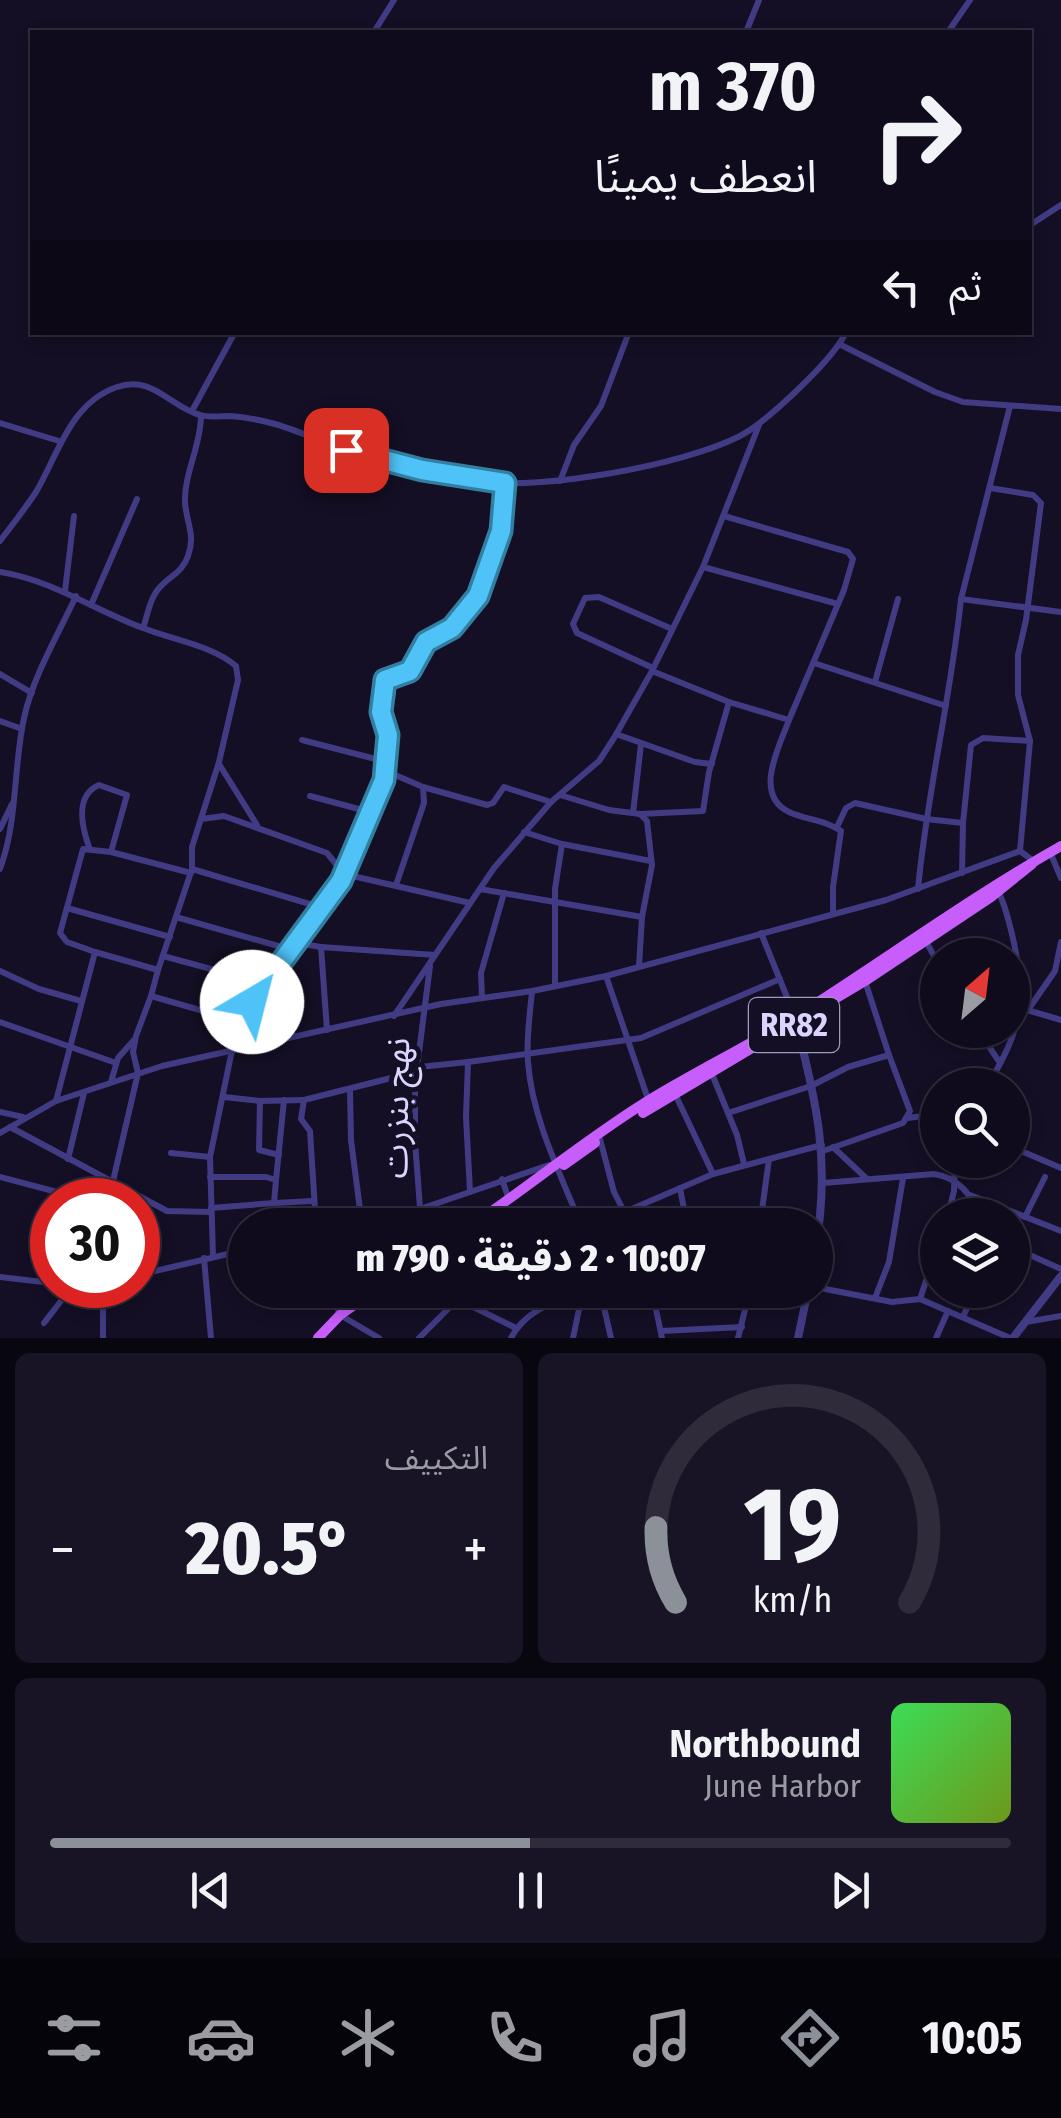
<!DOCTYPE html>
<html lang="ar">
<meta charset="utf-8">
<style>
body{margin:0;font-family:"Fira Sans Condensed","Noto Sans Arabic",sans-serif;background:#181425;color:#f1f3f6;direction:rtl;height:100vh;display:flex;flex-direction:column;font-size:38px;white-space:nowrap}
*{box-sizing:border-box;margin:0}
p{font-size:32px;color:#9b9ba3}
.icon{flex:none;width:55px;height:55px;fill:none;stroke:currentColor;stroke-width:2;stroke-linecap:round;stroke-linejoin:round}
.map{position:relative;height:1338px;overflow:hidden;direction:ltr}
.panel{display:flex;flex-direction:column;gap:15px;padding:15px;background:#08060f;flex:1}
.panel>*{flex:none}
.guide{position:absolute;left:30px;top:30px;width:1002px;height:305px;border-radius:0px;box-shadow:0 5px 15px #0003,0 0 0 2px #2f2b3b;direction:rtl;background:#0f0b1c;color:#f1f3f6;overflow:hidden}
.needle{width:65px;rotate:28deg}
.tools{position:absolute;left:920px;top:938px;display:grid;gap:20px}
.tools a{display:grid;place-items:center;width:110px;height:110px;border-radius:50%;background:#0f0b1c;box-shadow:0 5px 15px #0003,0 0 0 2px #2f2b3b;font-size:50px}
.speed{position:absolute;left:30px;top:1178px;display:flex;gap:20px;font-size:50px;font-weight:700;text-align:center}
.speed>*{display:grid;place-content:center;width:130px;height:130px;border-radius:50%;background:#0f0b1c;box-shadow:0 5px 15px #0003,0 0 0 2px #2f2b3b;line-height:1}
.speed .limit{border:15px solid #d22;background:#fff;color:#111}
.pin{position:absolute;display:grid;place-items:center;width:85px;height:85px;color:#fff;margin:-42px;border-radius:20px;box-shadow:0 5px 15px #0006}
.me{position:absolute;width:110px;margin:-55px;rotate:37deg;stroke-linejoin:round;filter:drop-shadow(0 0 8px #0008)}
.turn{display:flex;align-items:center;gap:35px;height:210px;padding:0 50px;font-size:45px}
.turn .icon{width:130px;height:130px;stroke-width:2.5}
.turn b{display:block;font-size:70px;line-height:85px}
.then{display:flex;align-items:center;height:95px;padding:0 50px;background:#0003;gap:20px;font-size:38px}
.big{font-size:75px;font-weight:800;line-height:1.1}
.panel .card{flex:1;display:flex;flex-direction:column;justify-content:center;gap:15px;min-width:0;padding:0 35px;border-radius:15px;background:#181425}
.panel .dial{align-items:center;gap:0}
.dial svg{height:260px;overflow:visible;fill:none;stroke:#2f2b3b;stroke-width:7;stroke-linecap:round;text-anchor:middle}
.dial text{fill:#f1f3f6;stroke:none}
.song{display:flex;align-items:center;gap:30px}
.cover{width:120px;height:120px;border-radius:15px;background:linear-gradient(135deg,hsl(130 70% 55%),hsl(80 70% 35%))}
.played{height:10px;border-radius:5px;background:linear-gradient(90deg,#8c9099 50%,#2f2b3b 50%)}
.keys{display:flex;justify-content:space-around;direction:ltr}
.heat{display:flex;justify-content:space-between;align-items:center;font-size:55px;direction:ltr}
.panel .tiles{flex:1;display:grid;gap:15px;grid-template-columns:1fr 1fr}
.card:last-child{grid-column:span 2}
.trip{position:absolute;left:228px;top:1208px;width:605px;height:100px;border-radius:50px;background:#0f0b1c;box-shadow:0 5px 15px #0003,0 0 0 2px #2f2b3b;font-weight:800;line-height:100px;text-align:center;direction:rtl}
.tab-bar{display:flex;height:160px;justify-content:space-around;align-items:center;background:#06040b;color:#9b9ba3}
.tab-bar .icon{width:70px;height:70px}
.tab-bar .current{color:#8c9099}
.tab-bar b{font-size:45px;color:#f1f3f6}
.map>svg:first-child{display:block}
</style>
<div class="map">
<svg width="1061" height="1338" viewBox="0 0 1061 1338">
<rect width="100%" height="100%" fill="#140f25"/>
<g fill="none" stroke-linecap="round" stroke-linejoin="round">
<g stroke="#413b84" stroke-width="6">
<path d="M374 32 394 0"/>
<path d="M746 32 759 0"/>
<path d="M948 32 970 0"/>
<path d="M1030 225 1061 205"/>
<path d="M841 345 935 392 963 402 1061 409"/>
<path d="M1010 406 961 599 1061 612"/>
<path d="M192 411 235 332"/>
<path d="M0 423 59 441"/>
<path d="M560 481 574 445 601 406 629 332"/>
<path d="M990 488 1033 495 1041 503 1026 620 1018 655V695L1030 741"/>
<path d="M724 516 848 552 853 559 844 590 789 720 729 702"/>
<path d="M0 541C12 525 25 509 36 492 58 455 70 403 117 387 153 375 169 406 200 415 209 418 221 416 230 416 245 417 260 420 275 424 299 431 322 442 346 450 389 464 435 474 479 481 541 491 682 465 738 437 765 424 834 359 846 332"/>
<path d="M703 567 838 604"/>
<path d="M0 572C52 580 94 610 143 628 173 640 211 645 236 666L238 680 219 762 192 847V869"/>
<path d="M65 591 74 516"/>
<path d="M91 605 137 499"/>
<path d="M143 628C148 614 150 596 162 585 172 575 183 571 188 556 196 535 186 522 185 502 184 474 201 445 201 416"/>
<path d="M814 663 946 706"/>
<path d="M653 668 577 633 573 624 585 598 599 597 672 629"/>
<path d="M0 674 32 693"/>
<path d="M875 682 898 599"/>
<path d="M789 720C779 747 753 795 789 812 806 820 826 820 841 831L833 887V914"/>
<path d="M0 721 22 729"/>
<path d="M616 734 695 762 712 764"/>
<path d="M302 740 387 762"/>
<path d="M219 764 257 825"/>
<path d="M386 771 423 787 487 805 493 803 504 787 551 802"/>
<path d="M560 795 609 810 640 814 647 821 652 865 642 917"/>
<path d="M310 796 370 812"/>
<path d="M633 813 641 744"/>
<path d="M640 814 703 811 709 772 729 702 652 671"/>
<path d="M201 819 224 816 327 853 344 874 470 903"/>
<path d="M963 823 971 745 983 738 1030 741 1020 851"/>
<path d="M837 827 846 808 855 803 926 819 963 823 962 873"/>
<path d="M0 829 12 804"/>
<path d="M524 832 562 844 651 861"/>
<path d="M89 847C82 827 74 796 99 785L127 795 111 852"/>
<path d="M1050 852 1061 878"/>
<path d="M0 869C18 820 13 769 24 718 33 676 58 635 76 596"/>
<path d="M396 885 424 803 423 787"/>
<path d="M480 889 642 917 639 966"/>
<path d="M918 889C927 792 951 697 961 599"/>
<path d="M67 908 170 937"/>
<path d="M176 917 292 950"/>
<path d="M761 933 795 1017"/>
<path d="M924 938 938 963"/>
<path d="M297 943 321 947 327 1030"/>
<path d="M321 947 435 955"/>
<path d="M95 952 67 942 60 933 83 849 111 852 191 873"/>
<path d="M163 956 267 984"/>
<path d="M158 970 192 869 323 908"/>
<path d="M0 971 39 989 81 1001"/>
<path d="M606 976 649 1102"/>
<path d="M555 986V889L562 844"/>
<path d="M532 991C530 1014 526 1039 528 1062 532 1118 560 1173 581 1225"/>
<path d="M482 998 481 973 504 893"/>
<path d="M1027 1010 1061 1020"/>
<path d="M1028 1010 1055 971 1061 942"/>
<path d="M394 1016 494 868 551 802 599 761 614 738 652 671 703 567 759 425"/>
<path d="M0 1022 116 1063"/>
<path d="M978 1030 1000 1063"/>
<path d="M468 1062 641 1038 780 979"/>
<path d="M712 1074 737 1135 744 1164"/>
<path d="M111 1082 118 1058 133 1041"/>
<path d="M988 1085C1020 1031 1027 1005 1014 943 1010 926 1006 906 998 891"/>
<path d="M350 1090 351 1140 362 1225"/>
<path d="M675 1094 713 1174"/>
<path d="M224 1097 260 1101 259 1150 279 1155"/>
<path d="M56 1101 95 952 158 970 151 996"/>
<path d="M260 1101 304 1100"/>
<path d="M0 1112 23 1117"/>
<path d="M728 1113 811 1086 848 1067 889 1055 865 981"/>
<path d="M908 1118 938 1114"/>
<path d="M10 1127 167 1211 211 1212"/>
<path d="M0 1133 56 1101 162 1066 441 1004 532 991 606 976 886 900 1020 851 1035 862"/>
<path d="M600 1139 614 1192 631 1225"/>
<path d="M833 1147 867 1179"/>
<path d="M1012 1147 1061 1168"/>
<path d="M823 1151 903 1123 910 1111 889 1055"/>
<path d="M171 1153 210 1157"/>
<path d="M68 1159 84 1093"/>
<path d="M0 1177 87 1200"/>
<path d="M210 1177H266L276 1180 274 1203 211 1208"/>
<path d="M502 1179 509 1200"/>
<path d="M276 1180 284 1100"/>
<path d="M113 1181 138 1073 133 1052 136 1036 151 996 238 1021"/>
<path d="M823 1183 934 1174C959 1178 969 1193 981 1215"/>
<path d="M680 1188 687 1225"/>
<path d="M970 1195 1061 1231"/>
<path d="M274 1203 313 1201"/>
<path d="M420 1208 415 1141V1084L430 966"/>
<path d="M948 1215 954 1191 955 1160"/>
<path d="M1025 1217 1045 1177"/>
<path d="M316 1225 310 1131 301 1119 304 1100 407 1074 419 1067 468 1062 466 1117 470 1191"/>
<path d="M373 1225 549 1165"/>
<path d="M587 1225 613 1217 713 1174 822 1145"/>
<path d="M760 1225 769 1159"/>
<path d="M1012 1231 1019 1215"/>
<path d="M1012 1247 1061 1269"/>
<path d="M213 1256 210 1157 238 1021 341 881 361 835 386 771 388 735 381 712 385 680 410 671 426 641 452 628 478 596 501 531 505 483"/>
<path d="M204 1258 211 1338"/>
<path d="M138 1275 245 1250"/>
<path d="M0 1277 52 1283"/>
<path d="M61 1285 71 1288 88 1285"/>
<path d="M103 1285V1338"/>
<path d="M815 1287 892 1302 920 1299 938 1245"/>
<path d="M331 1290 340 1315 379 1338"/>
<path d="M541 1290 544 1305"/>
<path d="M600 1290 611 1338"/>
<path d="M652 1290 662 1338"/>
<path d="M276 1292 280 1301 331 1291"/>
<path d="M875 1298 889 1262 903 1178"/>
<path d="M457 1299 516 1328"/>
<path d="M920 1299 1010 1338"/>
<path d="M963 1317 975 1290"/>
<path d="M1026 1322 1061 1316"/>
<path d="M44 1323 71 1288"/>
<path d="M661 1331 742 1327"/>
<path d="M419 1338 467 1290"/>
<path d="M511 1338C529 1304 569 1296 604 1290"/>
<path d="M573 1338 582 1295"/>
<path d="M738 1338 750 1290"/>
<path d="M936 1338 948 1311"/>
</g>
<g stroke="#413b84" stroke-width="8">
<path d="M795 1019C817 1102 831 1164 815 1251"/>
<path d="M798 1338 808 1290"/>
<path d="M1013 1338 1061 1276"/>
</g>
<g stroke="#c75efc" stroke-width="10">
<path d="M643 1113 865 981 991 897 1032 864"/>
<path d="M564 1165 595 1143"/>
<path d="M472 1225C531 1185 585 1140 646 1102 696 1071 749 1046 798 1015 886 959 971 897 1061 846"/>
<path d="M318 1338 340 1315 376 1290"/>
</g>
</g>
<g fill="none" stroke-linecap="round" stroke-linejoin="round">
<g stroke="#337fa1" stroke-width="25">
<path id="route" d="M252 1002 341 881 384 780 388 735 381 712 385 680 410 671 426 642 452 628 478 596 501 531 505 483 422 470 346 450"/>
</g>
<use href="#route" stroke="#4fc3f7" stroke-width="18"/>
</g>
<g text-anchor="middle" stroke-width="10" stroke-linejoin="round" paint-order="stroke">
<rect fill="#140f25" stroke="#9f9abd" stroke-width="2.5" x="749" y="998" width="90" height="54" rx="8"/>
<g font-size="32" font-weight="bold" fill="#dbd5fe">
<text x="794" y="1036">RR82</text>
</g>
<g font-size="35" fill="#dbd5fe" stroke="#140f25">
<text transform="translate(396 1108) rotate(-89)" y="12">نهج بنزرت</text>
</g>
</g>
</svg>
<div class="tools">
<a><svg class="needle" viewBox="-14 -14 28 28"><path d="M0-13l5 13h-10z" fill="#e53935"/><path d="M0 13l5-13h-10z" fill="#9b9ba3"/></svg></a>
<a><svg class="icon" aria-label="search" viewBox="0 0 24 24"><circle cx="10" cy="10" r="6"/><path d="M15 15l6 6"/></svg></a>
<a><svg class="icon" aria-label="layers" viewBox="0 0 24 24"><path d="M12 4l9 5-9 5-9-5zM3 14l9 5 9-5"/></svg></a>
</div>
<div class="speed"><div class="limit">30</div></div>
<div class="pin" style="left:346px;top:450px;background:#d93025"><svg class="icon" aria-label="arrive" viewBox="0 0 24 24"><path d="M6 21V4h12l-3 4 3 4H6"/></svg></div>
<svg class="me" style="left:252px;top:1002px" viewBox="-20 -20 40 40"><circle r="19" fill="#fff"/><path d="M0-13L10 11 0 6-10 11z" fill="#4fc3f7"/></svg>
<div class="trip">10:07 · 2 دقيقة · 790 m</div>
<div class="guide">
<div class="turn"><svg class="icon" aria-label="right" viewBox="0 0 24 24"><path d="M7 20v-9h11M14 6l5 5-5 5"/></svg><div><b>370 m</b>انعطف يمينًا</div></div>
<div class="then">ثم<svg class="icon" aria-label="left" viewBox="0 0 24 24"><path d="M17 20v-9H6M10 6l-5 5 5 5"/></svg></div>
</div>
</div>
<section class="panel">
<div class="tiles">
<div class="card dial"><svg viewBox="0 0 100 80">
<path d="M14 69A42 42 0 1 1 86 69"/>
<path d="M14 69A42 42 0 0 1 8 46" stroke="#8c9099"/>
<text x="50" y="56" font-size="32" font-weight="700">19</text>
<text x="50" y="72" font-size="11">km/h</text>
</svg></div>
<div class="card"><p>التكييف</p>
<div class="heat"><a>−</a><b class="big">20.5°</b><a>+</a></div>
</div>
<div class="card">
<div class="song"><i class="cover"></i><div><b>Northbound</b><p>June Harbor</p></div></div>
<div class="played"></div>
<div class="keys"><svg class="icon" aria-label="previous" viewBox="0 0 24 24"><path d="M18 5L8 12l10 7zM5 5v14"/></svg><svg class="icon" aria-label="pause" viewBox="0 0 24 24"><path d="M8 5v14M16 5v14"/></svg><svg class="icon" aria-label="next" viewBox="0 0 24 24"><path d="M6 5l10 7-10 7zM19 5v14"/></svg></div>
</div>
</div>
</section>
<nav class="tab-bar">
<b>10:05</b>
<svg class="icon current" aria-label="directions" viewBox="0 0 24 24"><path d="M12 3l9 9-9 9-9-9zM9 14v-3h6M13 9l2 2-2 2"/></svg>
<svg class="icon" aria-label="music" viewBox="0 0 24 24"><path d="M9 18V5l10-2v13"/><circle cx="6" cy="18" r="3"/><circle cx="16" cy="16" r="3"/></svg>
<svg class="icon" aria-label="phone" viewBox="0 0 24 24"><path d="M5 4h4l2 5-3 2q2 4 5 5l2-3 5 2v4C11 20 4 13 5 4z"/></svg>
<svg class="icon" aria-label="climate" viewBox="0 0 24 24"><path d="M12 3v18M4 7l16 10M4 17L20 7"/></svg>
<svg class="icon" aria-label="car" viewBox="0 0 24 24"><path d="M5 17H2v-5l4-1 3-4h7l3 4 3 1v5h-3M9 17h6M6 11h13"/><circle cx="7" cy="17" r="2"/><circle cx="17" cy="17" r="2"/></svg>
<svg class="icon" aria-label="filters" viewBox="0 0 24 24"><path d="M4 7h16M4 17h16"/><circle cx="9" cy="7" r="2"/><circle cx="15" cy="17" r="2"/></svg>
</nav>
